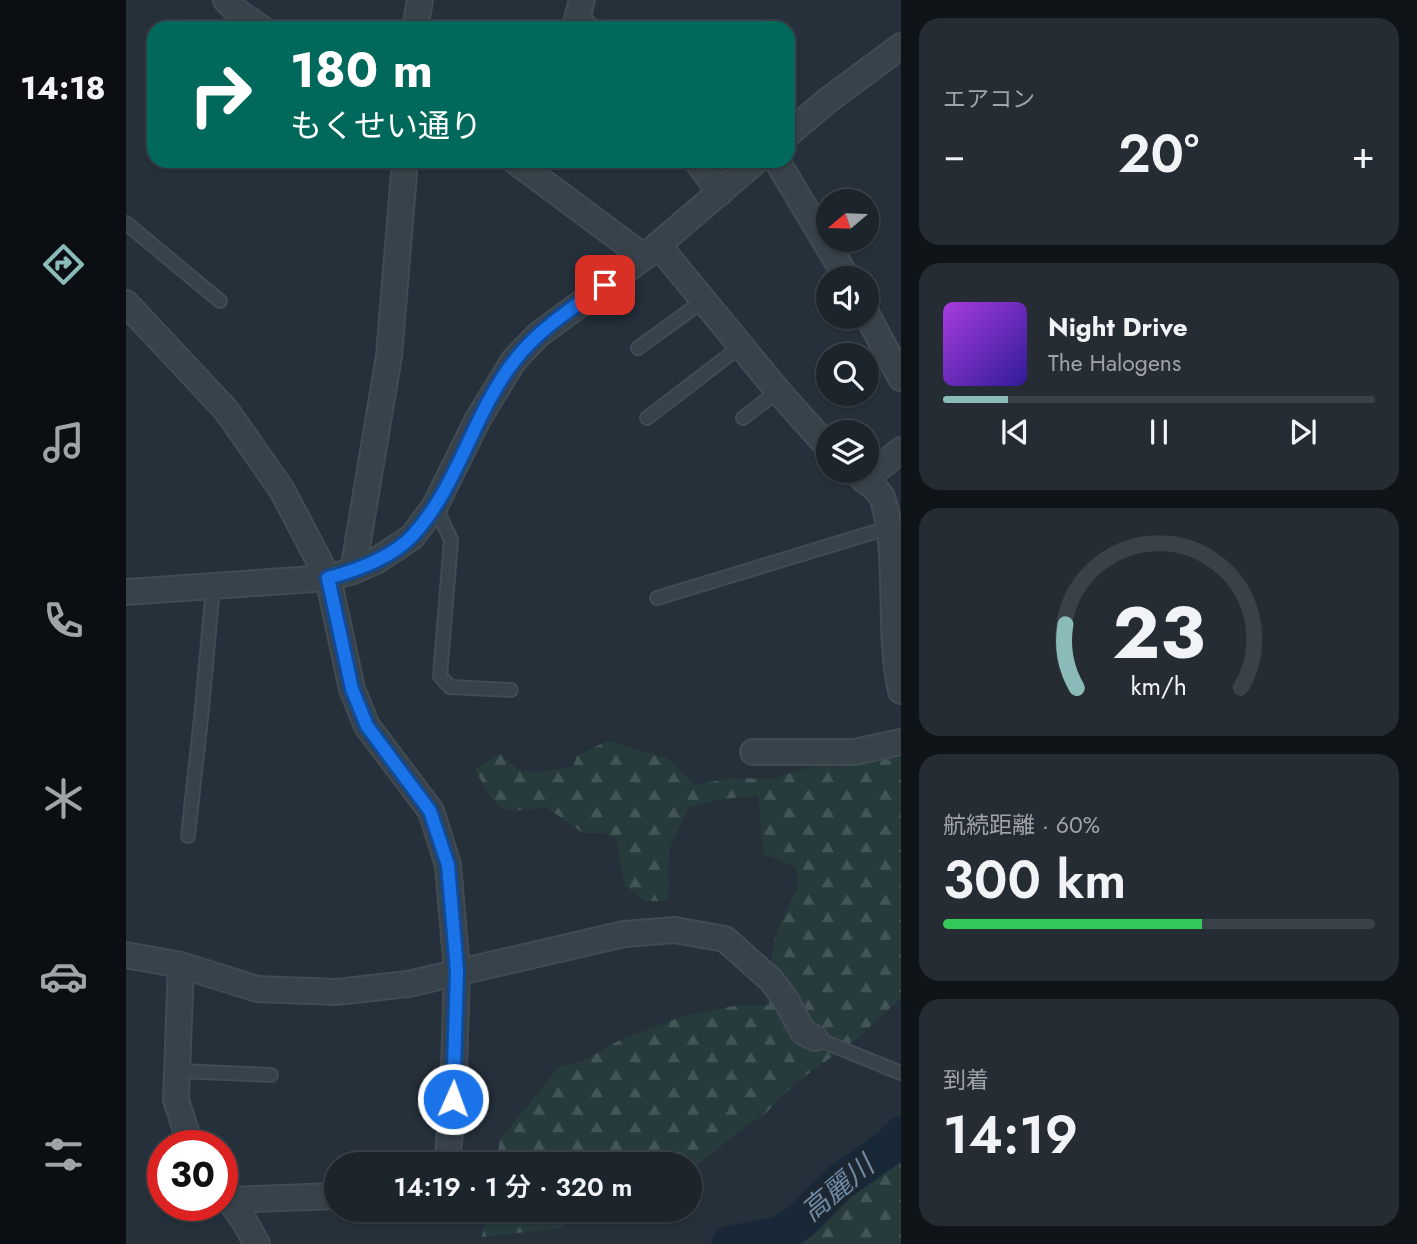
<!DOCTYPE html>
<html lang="ja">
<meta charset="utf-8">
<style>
body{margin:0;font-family:Jost,"Noto Sans JP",sans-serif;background:#252c34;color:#f1f3f6;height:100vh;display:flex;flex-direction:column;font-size:26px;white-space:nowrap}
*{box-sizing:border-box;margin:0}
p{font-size:23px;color:#a0a4a9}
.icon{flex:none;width:38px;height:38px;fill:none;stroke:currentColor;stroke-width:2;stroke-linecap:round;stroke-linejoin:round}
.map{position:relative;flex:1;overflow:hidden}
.sheet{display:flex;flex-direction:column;gap:18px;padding:18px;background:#0f1418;width:516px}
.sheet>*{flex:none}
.banner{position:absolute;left:21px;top:21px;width:648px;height:147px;border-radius:21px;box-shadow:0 2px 5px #0004,0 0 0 2px #3a4148;background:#00695c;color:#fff;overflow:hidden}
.needle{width:46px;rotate:251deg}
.controls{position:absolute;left:690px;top:189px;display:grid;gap:14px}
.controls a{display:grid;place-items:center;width:63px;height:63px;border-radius:50%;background:#1c242c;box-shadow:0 2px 5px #0004,0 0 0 2px #3a4148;font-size:35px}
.speed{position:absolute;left:21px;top:1130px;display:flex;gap:14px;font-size:35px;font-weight:700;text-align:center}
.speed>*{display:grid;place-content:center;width:91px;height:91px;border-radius:50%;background:#1c242c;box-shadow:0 2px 5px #0004,0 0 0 2px #3a4148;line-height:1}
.speed .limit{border:10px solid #d22;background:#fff;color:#111}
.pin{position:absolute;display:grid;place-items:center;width:60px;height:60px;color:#fff;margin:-30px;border-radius:14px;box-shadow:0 4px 10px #0006}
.me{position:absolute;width:77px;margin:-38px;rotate:2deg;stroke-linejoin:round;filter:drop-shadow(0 0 5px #0008)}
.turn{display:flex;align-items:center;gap:24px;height:147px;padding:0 28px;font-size:32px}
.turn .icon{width:91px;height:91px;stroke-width:2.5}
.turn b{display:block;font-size:49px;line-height:60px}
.big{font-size:52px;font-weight:600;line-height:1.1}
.sheet .card{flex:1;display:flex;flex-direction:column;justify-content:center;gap:10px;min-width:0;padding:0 24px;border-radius:21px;background:#252c34}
.sheet .dial{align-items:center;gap:0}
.dial svg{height:182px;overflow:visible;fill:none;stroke:#3a4148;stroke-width:7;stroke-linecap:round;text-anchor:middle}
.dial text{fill:#f1f3f6;stroke:none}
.song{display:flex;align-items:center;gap:21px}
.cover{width:84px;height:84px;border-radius:10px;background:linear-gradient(135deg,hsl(280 70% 55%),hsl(250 70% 35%))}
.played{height:7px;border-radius:4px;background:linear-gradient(90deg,#8bbbb9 15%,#3a4148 15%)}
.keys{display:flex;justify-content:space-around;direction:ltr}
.heat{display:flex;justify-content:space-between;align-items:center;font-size:38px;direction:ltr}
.charge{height:10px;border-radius:5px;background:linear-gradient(90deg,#34c759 60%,#3a4148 0)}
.trip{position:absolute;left:198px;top:1152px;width:378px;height:70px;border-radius:35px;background:#1c242c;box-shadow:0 2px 5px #0004,0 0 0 2px #3a4148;font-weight:600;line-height:70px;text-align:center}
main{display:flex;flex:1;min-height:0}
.menu{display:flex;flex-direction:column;width:126px;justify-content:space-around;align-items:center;background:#0b0e12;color:#a0a4a9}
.menu .icon{width:49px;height:49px}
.menu .current{color:#8bbbb9}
.menu b{font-size:32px;color:#f1f3f6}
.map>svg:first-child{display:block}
</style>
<main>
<nav class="menu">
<b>14:18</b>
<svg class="icon current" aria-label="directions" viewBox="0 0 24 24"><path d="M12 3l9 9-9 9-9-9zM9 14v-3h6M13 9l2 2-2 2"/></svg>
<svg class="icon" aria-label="music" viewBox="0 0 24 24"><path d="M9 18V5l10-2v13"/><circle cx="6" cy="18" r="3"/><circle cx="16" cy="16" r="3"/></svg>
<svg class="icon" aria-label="phone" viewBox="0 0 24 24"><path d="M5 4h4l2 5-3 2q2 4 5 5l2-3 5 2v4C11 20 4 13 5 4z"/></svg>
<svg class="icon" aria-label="climate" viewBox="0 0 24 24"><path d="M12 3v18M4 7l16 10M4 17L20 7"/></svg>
<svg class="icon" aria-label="car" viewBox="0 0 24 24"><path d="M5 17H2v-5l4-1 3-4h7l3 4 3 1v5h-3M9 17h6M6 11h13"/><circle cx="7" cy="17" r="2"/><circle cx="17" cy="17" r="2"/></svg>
<svg class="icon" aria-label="filters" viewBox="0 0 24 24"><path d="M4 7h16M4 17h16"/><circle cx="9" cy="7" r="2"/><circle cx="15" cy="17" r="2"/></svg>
</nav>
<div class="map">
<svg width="775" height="1244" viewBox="0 0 775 1244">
<defs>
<pattern id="forest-firs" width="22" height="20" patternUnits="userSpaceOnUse" patternTransform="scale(1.75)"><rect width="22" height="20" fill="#273b3c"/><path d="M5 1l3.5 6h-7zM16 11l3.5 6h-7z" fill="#445557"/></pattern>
</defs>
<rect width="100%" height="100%" fill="#25303b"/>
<g fill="url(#forest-firs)">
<path d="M481 741 541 758 569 785 604 778 646 779 693 764 714 767 775 757V998L728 1041 668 1084 638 1115 624 1123 569 1167 564 1169V1164H370L374 1140 433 1067 459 1060 492 1041 557 1016 608 1006 643 1005 647 943 660 910 672 887 670 867 637 854 632 796 596 799 563 807 543 849 542 901H520L499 886 491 840 479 833H457L420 807C371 815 371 811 349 769L374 754 393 770 410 772 447 767 451 756Z"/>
<path d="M775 1161V1244H654L684 1228 711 1201Z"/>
<path d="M361 1209H470L434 1228 356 1237Z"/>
</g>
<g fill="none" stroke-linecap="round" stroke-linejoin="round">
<path stroke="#192838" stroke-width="37" d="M604 1244 655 1235 677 1219 714 1182 761 1149 775 1135"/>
<g stroke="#414b54" stroke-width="16">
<g id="lane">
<path d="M0 223 94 301"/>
<path d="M512 348 577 301"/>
<path d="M521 418 615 346"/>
<path d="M617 418 652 391"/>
<path d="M309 506 325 540 314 676 324 687 385 690"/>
<path d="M531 598 765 527"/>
<path d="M62 836 76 709 87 587"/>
<path d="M689 1038 775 1073"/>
<path d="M52 1071 145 1075"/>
</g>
</g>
<g stroke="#414b54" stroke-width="28">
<g id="street">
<path d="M100 0 113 13 135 28"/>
<path d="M456 0 451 19 460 28"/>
<path d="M289 28 294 0"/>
<path d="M662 134 701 101 775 46"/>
<path d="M389 161 518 257"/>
<path d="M571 161 594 193"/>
<path d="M651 161 721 278"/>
<path d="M532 245 652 391 702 447"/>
<path d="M0 303 100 410 156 490 202 578 226 689 241 726 305 811 322 865 331 971 327 1099 321 1164"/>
<path d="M740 313 775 378"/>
<path d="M729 471C737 479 750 487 756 497 775 554 761 629 775 691"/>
<path d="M738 480 775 450"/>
<path d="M227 571 263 356 279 161"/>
<path d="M0 592 202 578 227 571 250 561 286 537 309 506 352 419 388 360 412 335 518 257 630 161"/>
<path d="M627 752H728L775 742"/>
<path d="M0 955 55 965 131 989 210 992 282 984 498 934 549 930 599 939 645 980 660 1000 677 1032 689 1038"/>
<path d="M55 965 50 1100 65 1146"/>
<path d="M97 1191 119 1222 131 1244"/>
<path d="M104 1200 210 1196"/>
</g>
</g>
<use href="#lane" stroke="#38424b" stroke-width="12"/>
<use href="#street" stroke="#38424b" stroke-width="24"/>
</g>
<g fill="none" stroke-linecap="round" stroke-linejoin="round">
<g stroke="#114b97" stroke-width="18">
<path id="route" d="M327 1099 331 971 322 865 304 811 241 726 226 689 202 578C232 570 266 558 287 535 333 485 347 413 389 360 413 329 448 307 479 285"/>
</g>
<use href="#route" stroke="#1a73e8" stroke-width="12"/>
</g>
<g text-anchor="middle" stroke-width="7" stroke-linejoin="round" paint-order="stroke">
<g font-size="28" font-style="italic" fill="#6f8aa4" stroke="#1d2730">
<text transform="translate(711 1188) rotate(-40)" y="10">高麗川</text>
</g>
</g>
</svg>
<div class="controls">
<a><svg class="needle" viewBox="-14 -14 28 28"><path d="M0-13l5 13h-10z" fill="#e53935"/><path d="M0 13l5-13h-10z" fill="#a0a4a9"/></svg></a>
<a><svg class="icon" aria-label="sound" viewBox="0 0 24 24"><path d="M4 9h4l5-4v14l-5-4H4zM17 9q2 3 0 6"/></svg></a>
<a><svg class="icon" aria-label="search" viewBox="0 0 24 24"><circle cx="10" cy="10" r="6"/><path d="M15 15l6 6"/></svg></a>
<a><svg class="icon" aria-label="layers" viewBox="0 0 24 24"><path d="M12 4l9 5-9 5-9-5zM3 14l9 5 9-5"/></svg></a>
</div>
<div class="speed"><div class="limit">30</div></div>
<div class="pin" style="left:479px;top:285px;background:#d93025"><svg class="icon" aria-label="arrive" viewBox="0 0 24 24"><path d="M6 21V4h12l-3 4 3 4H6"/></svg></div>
<svg class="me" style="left:327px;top:1099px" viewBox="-20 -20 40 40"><circle r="17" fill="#1a73e8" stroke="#fff" stroke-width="3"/><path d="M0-11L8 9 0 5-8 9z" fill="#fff"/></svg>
<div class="trip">14:19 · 1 分 · 320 m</div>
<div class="banner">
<div class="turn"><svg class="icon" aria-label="right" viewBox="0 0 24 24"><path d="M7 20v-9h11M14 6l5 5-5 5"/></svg><div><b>180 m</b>もくせい通り</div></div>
</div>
</div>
<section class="sheet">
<div class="card"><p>エアコン</p>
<div class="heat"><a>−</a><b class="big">20°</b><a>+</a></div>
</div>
<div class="card">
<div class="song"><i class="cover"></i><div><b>Night Drive</b><p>The Halogens</p></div></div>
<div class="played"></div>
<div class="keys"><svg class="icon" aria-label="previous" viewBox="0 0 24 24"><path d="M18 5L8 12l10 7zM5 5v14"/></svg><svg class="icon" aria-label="pause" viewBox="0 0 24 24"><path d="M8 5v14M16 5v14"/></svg><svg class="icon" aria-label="next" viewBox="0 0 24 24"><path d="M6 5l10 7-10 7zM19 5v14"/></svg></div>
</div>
<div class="card dial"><svg viewBox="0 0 100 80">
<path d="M14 69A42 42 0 1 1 86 69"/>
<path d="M14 69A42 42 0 0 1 9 41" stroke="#8bbbb9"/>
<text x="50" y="56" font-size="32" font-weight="700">23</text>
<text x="50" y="72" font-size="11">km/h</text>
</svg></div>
<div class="card"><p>航続距離 · 60%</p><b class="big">300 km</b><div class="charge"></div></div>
<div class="card"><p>到着</p><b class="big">14:19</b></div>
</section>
</main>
